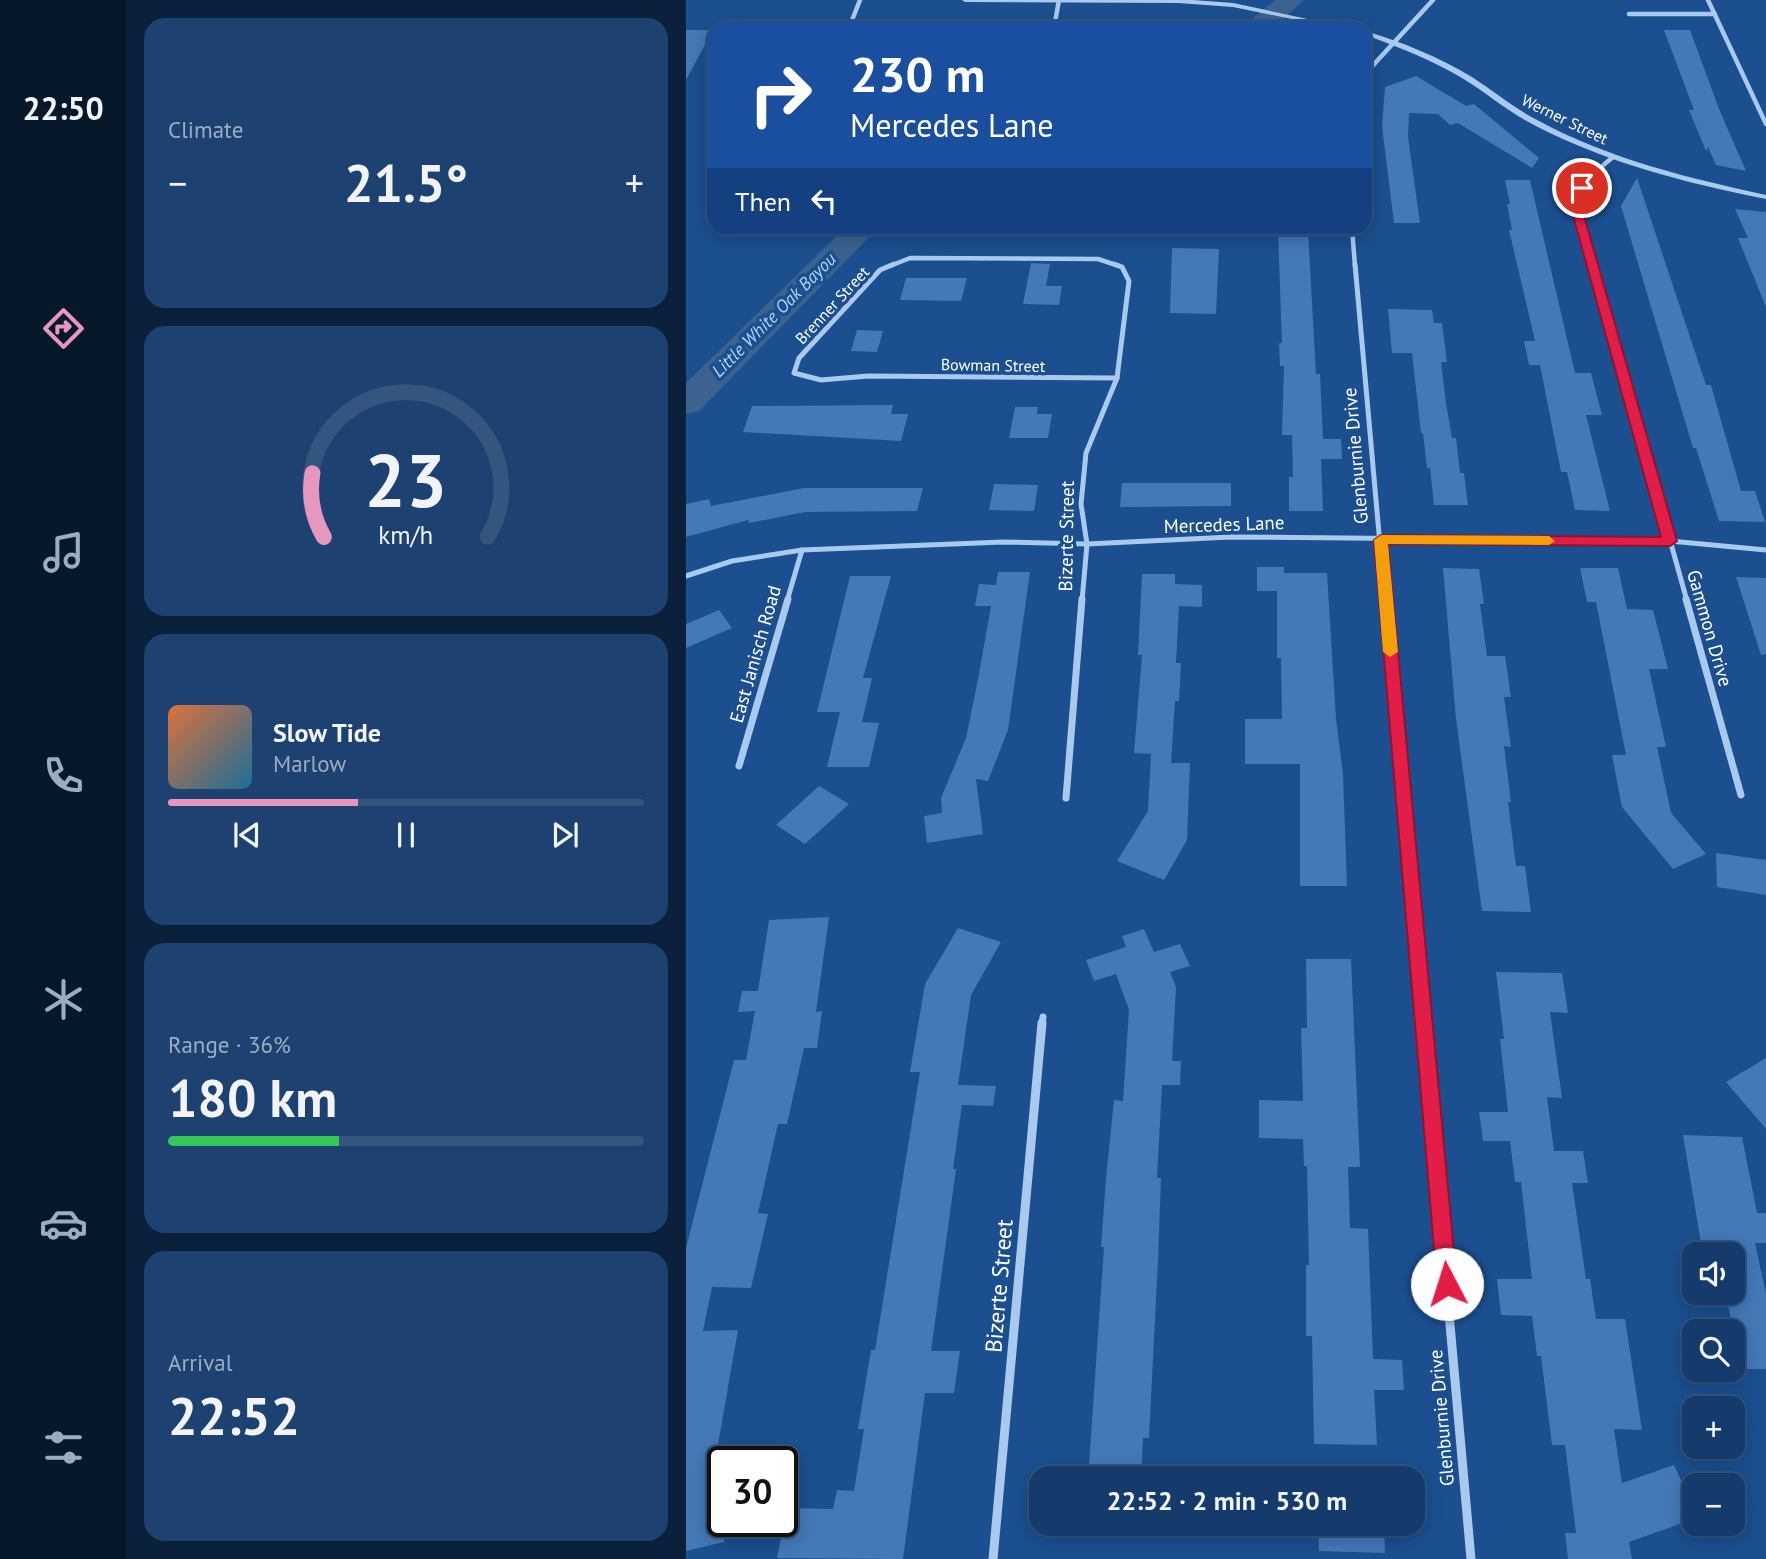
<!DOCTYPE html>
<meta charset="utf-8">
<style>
body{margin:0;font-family:"PT Sans",sans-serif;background:#1d4271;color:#f1f3f6;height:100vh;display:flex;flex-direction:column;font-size:26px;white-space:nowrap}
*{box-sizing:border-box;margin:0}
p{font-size:23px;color:#9dadc1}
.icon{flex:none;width:38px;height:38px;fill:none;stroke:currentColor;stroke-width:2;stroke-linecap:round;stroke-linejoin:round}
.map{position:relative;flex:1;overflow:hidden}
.drawer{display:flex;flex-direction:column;gap:18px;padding:18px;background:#0b203b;width:560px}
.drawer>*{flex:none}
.guide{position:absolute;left:21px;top:21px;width:665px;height:214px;border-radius:21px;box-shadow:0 4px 18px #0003,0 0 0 2px #33557e;background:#1a4fa0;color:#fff;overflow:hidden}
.fabs{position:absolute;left:996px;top:1242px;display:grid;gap:14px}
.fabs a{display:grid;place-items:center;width:63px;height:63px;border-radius:14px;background:#143b6b;box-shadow:0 4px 18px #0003,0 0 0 2px #33557e;font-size:35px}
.speed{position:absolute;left:21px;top:1446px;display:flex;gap:14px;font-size:35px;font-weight:700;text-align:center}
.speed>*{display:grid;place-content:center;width:91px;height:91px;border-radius:50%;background:#143b6b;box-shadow:0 4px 18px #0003,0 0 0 2px #33557e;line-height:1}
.speed .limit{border:4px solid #111;border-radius:10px;background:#fff;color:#111}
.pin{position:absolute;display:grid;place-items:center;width:60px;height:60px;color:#fff;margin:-30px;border:4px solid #fff;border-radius:50%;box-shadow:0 2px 7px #0007}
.me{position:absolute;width:77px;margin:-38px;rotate:355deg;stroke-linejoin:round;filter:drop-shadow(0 0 5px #0008)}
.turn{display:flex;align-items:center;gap:24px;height:147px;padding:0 28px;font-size:32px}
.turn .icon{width:91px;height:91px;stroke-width:2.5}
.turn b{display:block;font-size:49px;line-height:60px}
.then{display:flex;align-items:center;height:66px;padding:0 28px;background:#0003;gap:14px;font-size:26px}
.big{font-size:52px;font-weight:800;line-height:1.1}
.drawer .tile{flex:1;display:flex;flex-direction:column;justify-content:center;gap:10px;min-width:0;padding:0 24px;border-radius:21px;background:#1d4271}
.drawer .dial{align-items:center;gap:0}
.dial svg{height:182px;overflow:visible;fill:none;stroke:#33557e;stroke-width:7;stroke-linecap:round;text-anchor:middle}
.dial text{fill:#f1f3f6;stroke:none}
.song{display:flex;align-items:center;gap:21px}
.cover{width:84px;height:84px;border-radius:10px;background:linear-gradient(135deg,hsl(20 70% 55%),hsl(200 70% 35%))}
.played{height:7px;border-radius:4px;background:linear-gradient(90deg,#e797bd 40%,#33557e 40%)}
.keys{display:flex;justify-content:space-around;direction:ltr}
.heat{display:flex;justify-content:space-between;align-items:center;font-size:38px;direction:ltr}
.charge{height:10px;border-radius:5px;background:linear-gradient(90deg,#34c759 36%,#33557e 0)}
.trip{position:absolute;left:343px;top:1466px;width:396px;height:70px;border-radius:21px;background:#143b6b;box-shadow:0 4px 18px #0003,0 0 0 2px #33557e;font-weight:800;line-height:70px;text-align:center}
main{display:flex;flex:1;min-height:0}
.tabs{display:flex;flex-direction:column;width:126px;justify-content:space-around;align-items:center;background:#08182b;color:#9dadc1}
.tabs .icon{width:49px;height:49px}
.tabs .current{color:#e797bd}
.tabs b{font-size:32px;color:#f1f3f6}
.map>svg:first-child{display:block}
</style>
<main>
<nav class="tabs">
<b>22:50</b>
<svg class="icon current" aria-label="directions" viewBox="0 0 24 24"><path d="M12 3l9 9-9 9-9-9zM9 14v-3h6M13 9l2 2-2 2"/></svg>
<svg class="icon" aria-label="music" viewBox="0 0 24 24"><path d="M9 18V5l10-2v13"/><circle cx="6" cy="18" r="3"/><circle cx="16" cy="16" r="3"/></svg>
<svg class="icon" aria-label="phone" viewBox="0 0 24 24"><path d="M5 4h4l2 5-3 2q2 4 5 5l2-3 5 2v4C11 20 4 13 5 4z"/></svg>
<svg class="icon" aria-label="climate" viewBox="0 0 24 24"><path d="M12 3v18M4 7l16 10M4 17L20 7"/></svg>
<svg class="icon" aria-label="car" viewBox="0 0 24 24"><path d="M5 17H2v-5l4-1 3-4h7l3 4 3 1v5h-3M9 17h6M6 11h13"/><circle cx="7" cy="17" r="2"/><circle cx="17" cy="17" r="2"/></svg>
<svg class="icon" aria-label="filters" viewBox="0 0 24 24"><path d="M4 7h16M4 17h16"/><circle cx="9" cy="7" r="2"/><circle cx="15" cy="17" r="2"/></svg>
</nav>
<section class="drawer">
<div class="tile"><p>Climate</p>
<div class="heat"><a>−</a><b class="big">21.5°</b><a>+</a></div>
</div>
<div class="tile dial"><svg viewBox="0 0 100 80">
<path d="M14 69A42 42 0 1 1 86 69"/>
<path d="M14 69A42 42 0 0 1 9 41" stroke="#e797bd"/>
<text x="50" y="56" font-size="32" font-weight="700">23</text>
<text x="50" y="72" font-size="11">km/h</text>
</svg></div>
<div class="tile">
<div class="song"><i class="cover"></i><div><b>Slow Tide</b><p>Marlow</p></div></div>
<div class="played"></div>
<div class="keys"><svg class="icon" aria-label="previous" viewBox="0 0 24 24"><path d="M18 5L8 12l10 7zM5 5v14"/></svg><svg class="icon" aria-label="pause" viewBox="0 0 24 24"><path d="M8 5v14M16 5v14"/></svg><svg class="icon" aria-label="next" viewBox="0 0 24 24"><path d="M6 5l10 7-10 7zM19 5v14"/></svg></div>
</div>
<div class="tile"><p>Range · 36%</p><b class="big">180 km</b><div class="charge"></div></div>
<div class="tile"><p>Arrival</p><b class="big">22:52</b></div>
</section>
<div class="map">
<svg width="1080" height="1559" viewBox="0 0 1080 1559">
<rect width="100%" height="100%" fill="#1b4f8f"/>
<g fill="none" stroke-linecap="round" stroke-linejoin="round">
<g fill="#3c6290" fill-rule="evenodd">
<path d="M589 0H618L588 28H562L568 17Z"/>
<path d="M159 228H192L13 411 0 414V383Z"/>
</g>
</g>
<g fill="#4478b7">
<path d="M0 30H27L0 80Z"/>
<path d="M978 30H1004L1033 109 1060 171 1030 165 1022 147 1020 151 1003 110H1008Z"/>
<path d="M730 76 780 106 788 104 853 158 846 168 772 123 764 125 752 114 723 113 722 137 734 223H708L696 127 699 87Z"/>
<path d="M951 178 1020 385H1025L1055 491H1069L1079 522 1033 521 1010 448H1007L935 206Z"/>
<path d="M819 180H844L889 373H905L916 415H900L924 511 889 510 881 472H875L854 365H843L838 341H849L823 230H826L821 204H824Z"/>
<path d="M1049 209 1080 212V307L1052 238H1062Z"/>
<path d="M592 230 622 231 630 374H634L637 439H655L656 459H635L637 511H603V477H607L606 435H596L598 366H594L593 343H596Z"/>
<path d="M486 248 533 249 530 314 484 313Z"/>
<path d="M345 263 364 264 360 286H376L373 305 337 304Z"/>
<path d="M220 278H281L275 301 214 300Z"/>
<path d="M702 309 746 310 748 323H756L761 362H755L760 403 766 438H770L774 473H778L782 505H748L744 468H741L737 433H735L726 353H706Z"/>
<path d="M171 330 197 331 191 352 165 351Z"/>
<path d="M207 405 205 414H222L215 441 57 432 66 406Z"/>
<path d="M329 407H352L351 414H366L362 438H323Z"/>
<path d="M436 483H545V506L434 507Z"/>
<path d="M308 484 352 485 348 511 303 510Z"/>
<path d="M118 488H237L231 511 119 512 63 523 62 520 0 537V504L23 499 25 506Z"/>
<path d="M571 567H598V573H641L650 719 657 774 661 886H614V764H559V719H596L595 658H591V591H571Z"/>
<path d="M757 568 793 569 798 604H794L801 656H819L825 697H818L825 747 818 746 825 802H822L830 866H839L845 912 796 911 770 719Z"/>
<path d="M894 568H932L941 609 967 610 982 669H963L980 747H971L985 813 1020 854 987 869 936 807 926 755H940L910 602H901Z"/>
<path d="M312 572H344L322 730 302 781 290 779 297 834 241 843 238 816 256 813 255 798 280 738 292 679 305 606H289L293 584 310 585Z"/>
<path d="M456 574H489V584L516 585V607L493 606 490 663H495L493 701H489L485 763H504L501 840 478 880 431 861 462 811 465 754 448 753 456 655H452Z"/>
<path d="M164 576H205L177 678H186L176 722 193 723 183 767H141L154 712H131Z"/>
<path d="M1050 577 1080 578V654L1075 655Z"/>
<path d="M33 610 46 628 0 648V624Z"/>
<path d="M133 786 163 804 119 844 90 825Z"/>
<path d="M1030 853 1080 860V895L1031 887Z"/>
<path d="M143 917 130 1012 136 1011 131 1048H118L101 1124H92L72 1213 82 1214 65 1288 26 1287 17 1331 52 1330 22 1502 37 1499 38 1542 0 1551V1248L48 1060H60L69 1011 52 1012 56 991H72L83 920Z"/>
<path d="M272 928 315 942 285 995 272 1085 310 1086 307 1106 276 1105 267 1169H270L245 1351H274L268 1393H239L217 1559 91 1558 101 1508 147 1509 151 1490 168 1491 178 1429H172L185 1350H189L234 1072H224L239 984Z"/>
<path d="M458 929 468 952 494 944 504 966 484 972 490 987 486 1061H495L494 1085H476L471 1178H475L472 1260 463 1438H457L455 1479H402L418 1247H415L420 1178 428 1100 437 1101 443 1010 430 974 408 981 400 960 440 947 436 936Z"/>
<path d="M620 959H665L674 1167H662L664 1228 682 1229 687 1359 716 1360 718 1390H688L691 1445 628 1444 626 1336H620V1265H623L621 1166H618L617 1139 573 1138V1100L617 1101 615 1028H621Z"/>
<path d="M810 972 876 973 882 1013 864 1012 876 1098 861 1097 868 1151H897L902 1183H886L900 1279H904L910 1319H939L956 1430 928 1429 936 1483 988 1465 1008 1509V1519L943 1542 946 1559H882L879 1533H890L879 1445H866L855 1356H851L846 1316 815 1315 811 1279H846L835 1182H829L824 1141H797L793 1112H822L814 1039H818Z"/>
<path d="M1080 1058V1129L1040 1082Z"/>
<path d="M997 1135 1056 1137 1071 1213H1080V1243H1069L1080 1294V1369H1056L1041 1301H1046V1255H1017Z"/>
<path d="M632 1524H698L699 1553 633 1551Z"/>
</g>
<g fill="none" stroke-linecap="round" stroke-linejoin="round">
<g stroke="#a9c9ee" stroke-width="4.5">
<path d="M1022 0 1080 124"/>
<path d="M943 14H1029"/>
<path d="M163 28 174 0"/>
<path d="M368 28 373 0"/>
<path d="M679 74 747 0"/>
<path d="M666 228 669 266"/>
<path d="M204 266 224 258 412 259 433 266"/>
<path d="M907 266C893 216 881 193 927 157"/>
</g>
<g stroke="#a9c9ee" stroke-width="5">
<path d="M208 264 194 270 113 358 108 373 135 380 182 376 431 378"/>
<path d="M428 264 436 267 443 281 431 378"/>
<path d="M669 264 699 601"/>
<path d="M907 264 1001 601"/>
<path d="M0 576 46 561 116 550 317 542 401 544 545 537 984 541 1080 550"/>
<path d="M101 601 116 550"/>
<path d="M396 601 401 544 395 504 400 453 431 378"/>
</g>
<g stroke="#a9c9ee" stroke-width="7">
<path d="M699 599 737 1025"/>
<path d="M1000 599 1055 795"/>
<path d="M53 766 102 599"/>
<path d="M380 798 396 599"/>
<path d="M356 1025 357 1017"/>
</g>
<g stroke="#a9c9ee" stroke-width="9">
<path d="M737 1023 785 1559"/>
<path d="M307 1559 356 1023"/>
</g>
<g fill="#a9c9ee" fill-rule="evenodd">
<path d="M276 0H507L547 3 664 28H650L547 7 492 3 279 2Z"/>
<path d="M679 31C716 42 753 57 786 77 809 92 829 109 853 121 924 159 1002 178 1080 195V199C1000 183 921 163 848 125 822 112 801 93 776 78 746 60 713 47 679 35Z"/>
</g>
</g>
<path fill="#e11d48" stroke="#92132f" stroke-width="2" d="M896 185 901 188 897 205 899 219 991 541 984 546 702 544 771 1284 768 1292 761 1295 754 1292 751 1284 688 540 695 535 975 537 888 219 886 205 891 188Z"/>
<path fill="#f59e0b" d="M695 535 863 536 869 541 863 545 702 544 712 652 704 657 697 652 688 540Z"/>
<g text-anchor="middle" stroke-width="7" stroke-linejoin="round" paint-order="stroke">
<g font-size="16" fill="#fff" stroke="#1b4f8f">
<text transform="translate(879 119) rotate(26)" y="6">Werner Street</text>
<text transform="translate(146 305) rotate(-47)" y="6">Brenner Street</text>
<text transform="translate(307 365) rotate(1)" y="6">Bowman Street</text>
</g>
<g font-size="18" font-style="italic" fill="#b5d3f5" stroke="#1b4f8f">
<text transform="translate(88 315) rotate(-45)" y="6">Little White Oak Bayou</text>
</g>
<g font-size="19" fill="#fff" stroke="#1b4f8f">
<text transform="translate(669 456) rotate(-95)" y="7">Glenburnie Drive</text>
<text transform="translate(538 524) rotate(-2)" y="7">Mercedes Lane</text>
<text transform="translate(380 536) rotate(-89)" y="7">Bizerte Street</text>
<text transform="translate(1024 628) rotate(74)" y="7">Gammon Drive</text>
<text transform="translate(69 654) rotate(-74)" y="7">East Janisch Road</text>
<text transform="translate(755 1418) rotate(-95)" y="7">Glenburnie Drive</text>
</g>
<g font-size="23" fill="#fff" stroke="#1b4f8f">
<text transform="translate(313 1286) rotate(-85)" y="8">Bizerte Street</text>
</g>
</g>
</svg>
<div class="fabs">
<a><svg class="icon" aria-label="sound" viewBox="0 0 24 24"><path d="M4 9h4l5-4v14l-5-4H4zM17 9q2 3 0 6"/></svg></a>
<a><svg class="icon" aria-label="search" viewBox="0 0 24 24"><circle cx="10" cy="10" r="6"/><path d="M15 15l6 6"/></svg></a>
<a>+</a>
<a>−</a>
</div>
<div class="speed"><div class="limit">30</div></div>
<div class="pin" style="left:896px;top:188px;background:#d93025"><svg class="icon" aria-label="arrive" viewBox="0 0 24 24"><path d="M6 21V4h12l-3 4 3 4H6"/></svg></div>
<svg class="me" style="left:761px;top:1284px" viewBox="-20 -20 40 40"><circle r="19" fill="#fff"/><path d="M0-13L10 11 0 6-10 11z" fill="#e11d48"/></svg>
<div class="trip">22:52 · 2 min · 530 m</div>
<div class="guide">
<div class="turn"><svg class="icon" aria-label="right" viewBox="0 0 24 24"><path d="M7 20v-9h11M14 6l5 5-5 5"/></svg><div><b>230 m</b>Mercedes Lane</div></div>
<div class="then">Then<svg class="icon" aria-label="left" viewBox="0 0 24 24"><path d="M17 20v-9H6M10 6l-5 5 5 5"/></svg></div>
</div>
</div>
</main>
